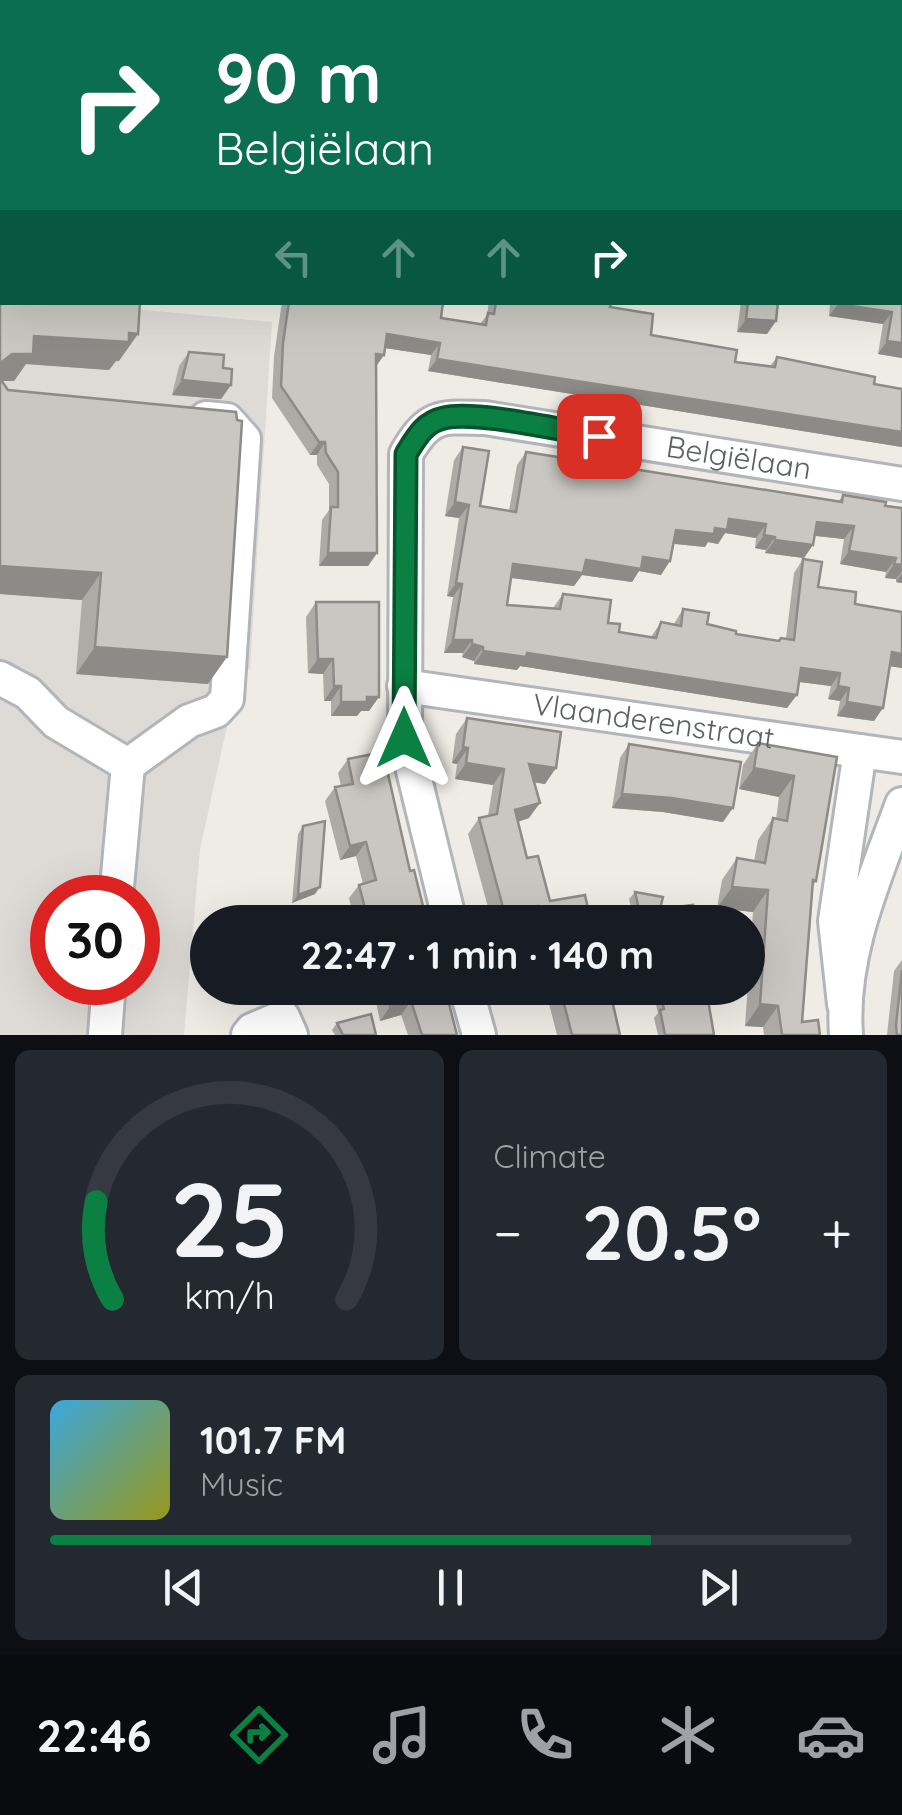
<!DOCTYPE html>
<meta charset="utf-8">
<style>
body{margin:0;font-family:Quicksand,sans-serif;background:#242831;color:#f1f3f6;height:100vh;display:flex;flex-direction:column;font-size:38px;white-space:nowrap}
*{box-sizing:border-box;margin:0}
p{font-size:32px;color:#9ea1a6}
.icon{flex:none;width:55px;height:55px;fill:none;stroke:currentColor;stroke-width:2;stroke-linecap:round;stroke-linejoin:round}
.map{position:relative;height:1035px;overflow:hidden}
.sheet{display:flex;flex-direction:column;gap:15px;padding:15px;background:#0d0f14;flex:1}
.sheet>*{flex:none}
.top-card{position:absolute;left:0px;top:0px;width:902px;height:305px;box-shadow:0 10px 40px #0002;background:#0b6e4f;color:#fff;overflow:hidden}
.speed{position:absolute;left:30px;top:875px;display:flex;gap:20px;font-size:50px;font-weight:700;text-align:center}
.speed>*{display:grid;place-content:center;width:130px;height:130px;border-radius:50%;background:#171b24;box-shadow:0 10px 40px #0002;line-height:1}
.speed .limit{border:15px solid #d22;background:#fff;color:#111}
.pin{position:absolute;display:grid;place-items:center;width:85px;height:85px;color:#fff;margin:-42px;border-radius:20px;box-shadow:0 5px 15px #0006}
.me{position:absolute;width:110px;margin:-55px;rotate:0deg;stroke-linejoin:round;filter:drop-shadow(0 0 8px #0008)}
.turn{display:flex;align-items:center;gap:35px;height:210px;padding:0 50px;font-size:45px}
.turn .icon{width:130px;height:130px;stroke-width:2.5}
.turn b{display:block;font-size:70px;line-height:85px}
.lanes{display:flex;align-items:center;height:95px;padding:0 50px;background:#0003;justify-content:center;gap:50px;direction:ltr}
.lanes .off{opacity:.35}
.big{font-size:75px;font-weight:800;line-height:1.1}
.sheet .tile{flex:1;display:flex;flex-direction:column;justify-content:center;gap:15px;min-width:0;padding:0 35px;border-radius:15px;background:#242831}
.sheet .dial{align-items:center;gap:0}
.dial svg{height:260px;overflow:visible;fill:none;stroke:#363941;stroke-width:7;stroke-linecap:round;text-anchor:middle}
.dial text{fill:#f1f3f6;stroke:none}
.song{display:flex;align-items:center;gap:30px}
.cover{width:120px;height:120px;border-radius:15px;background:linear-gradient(135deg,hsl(200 70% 55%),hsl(60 70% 35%))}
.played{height:10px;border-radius:5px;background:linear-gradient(90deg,#0b8043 75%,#363941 75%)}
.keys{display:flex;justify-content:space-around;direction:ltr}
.heat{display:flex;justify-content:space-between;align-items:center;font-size:55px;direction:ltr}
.sheet .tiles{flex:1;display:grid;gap:15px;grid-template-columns:1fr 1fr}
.tile:last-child{grid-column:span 2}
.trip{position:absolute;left:190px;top:905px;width:575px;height:100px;border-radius:50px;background:#171b24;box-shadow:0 10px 40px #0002;font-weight:800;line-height:100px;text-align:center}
.dock{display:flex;height:160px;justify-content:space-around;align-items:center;background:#090b0e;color:#9ea1a6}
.dock .icon{width:70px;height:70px}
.dock .active{color:#0b8043}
.dock b{font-size:45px;color:#f1f3f6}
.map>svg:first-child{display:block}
</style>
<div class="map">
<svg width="902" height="1035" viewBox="0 0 902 1035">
<rect width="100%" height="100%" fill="#efece5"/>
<path fill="#dedbd7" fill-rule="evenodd" d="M0 296 2 302 71 303 272 322 250 668 236 685 200 849 184 1035H0ZM52 898H138V982H52Z"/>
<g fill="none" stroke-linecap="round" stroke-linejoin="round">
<g stroke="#b2b6ba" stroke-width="38">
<g id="minor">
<path d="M688 0V2"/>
<path d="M0 98 2 99"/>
<path d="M900 229H902"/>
<path d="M0 678 28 693 56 722 128 765"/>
<path id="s1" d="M404 686 902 757"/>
<path d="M116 898 128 765 189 721 216 711 227 699 244 439 227 420 206 418"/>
<path id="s2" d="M450 922 405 738 406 454C430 413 441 417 485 418L902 484"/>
<path d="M466 988 479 1035"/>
<path d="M844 1004 835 921 860 751"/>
<path d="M105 1035 109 982"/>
<path d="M248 1035 252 1030 283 1017 291 1035"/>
<path d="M846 1035C840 955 875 878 902 804"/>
</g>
</g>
<use href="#minor" stroke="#fff" stroke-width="32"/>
</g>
<g fill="#aeaba7">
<path d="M0 286 119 361H116L109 370 26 364 14 381H2L208 684 76 674 82 600 0 594Z"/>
<path d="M282 302H443L441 318 480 324 487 315 489 302H611L610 307 651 335 735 362 770 366 777 357 874 384 902 389V447L428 371 431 355 385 348 376 366 377 553 368 566H319L322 520 329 510V484L317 465V455H310L272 398 274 356Z"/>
<path d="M741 302H795L793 305 778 303 776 321 767 334 737 332Z"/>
<path d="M816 302H900L902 358 878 354 883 324 829 316 830 304Z"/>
<path d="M189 352 231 385 221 399 172 395 179 366Z"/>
<path d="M463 447 480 506 509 511 517 465 526 452 838 502 843 495 902 508V583L896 582V579L885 578 886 572 840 564 844 539 815 536 804 558 765 553 766 550 755 548 756 538 725 533 718 544 708 542 705 547 674 544 661 575 639 571 632 582 582 575 574 586 511 578 507 605 553 608 563 594 608 623 619 632 651 637 661 622 674 624 683 609 707 624 736 634 779 641 786 638 794 573 803 559 818 587 855 604 902 612V668L889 666 874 721 837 716 840 701 828 699 831 686 799 682 787 708 520 666 517 670 474 664V661L462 657 463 653H444L453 597 447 596 459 518 445 516 454 460Z"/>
<path d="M316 602 369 711H361L357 716H331V701H324L323 674 308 673 306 617Z"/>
<path d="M467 718 545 784 534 782 529 818 518 822 527 858 550 901 591 922H492L468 834 479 818 488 816 493 785 455 779 457 764 452 763 456 734Z"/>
<path d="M758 743 837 757 816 881 813 886 802 1022 820 1035H764L763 1027 745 1026 753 912 717 908 722 880 737 858 754 861 758 840 773 818 776 819 779 797 739 789 743 765Z"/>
<path d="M629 744 723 822 663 812 612 808 620 758Z"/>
<path d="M348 759 410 871 427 922 353 915 349 898 359 885 363 884 356 856 340 860 325 801 335 787 341 786 338 773Z"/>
<path d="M303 826 315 894 292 903 298 834Z"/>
<path d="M635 892 660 909 696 922H635L629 899Z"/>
<path d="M902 960V1035H887L894 971Z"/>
<path d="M373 988H445L457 1035H408L401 1015 380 1021Z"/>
<path d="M545 988H612V1000L620 1035H557Z"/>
<path d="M652 988H706L714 1035H658L654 1018 658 1013Z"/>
<path d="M337 1023 376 1035H335L332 1030Z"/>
</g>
<g fill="#8d8b88">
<path d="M298 0H352L368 2H297Z"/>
<path d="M1 169H2V185L0 184Z"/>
<path d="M838 304 892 312 883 324 829 316Z"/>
<path d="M746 319 776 321 767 334 737 332Z"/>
<path d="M129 333 138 334 119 361H116L109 370 26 364 14 381H0L2 362 34 336Z"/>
<path d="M387 334 440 343 431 355 378 347Z"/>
<path d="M887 341 902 343V358L878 354Z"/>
<path d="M376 354 384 355 375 368Z"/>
<path d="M437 359 902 432V447L428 371Z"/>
<path d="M182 380 231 385 221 399 172 395Z"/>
<path d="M319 442H325L317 455H310Z"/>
<path d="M455 502 469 505 459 518 445 516Z"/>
<path d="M729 519 766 524 756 538 725 533 718 544 708 542 705 547 667 543 676 530 715 528Z"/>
<path d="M817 522 854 526 844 539 808 535Z"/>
<path d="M764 535 775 537 766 550 755 548Z"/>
<path d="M775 540 813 545 804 558 765 553Z"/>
<path d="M849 551 896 558 886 572 840 564Z"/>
<path d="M328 553H377L368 566H319Z"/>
<path d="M643 557 670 561 661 575 639 571 632 582 582 575 574 586 504 577 513 564Z"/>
<path d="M894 564 902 565V571L896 579 885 578Z"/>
<path d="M0 566 101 573 82 600 0 594Z"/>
<path d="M902 573V583L896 582Z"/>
<path d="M456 583 462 584 453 597 447 596Z"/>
<path d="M453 640H472L463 653H444Z"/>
<path d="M472 644 483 647 474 661 462 657Z"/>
<path d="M95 647 227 657 208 684 76 674Z"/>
<path d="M483 651 527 653 797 695 787 708 520 666 517 670 474 664Z"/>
<path d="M892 652 902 654V668L882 665Z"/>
<path d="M318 659H333L323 674 308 673Z"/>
<path d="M801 668 840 673 831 686 792 681Z"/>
<path d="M334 686H341L331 701H324Z"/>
<path d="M838 686 849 688 840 701 828 699Z"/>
<path d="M367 697H379L369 711H361L357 716H331L341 702Z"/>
<path d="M847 702 883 708 874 721 837 716Z"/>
<path d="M463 747 468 748 457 764 452 763Z"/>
<path d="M466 763 504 769 493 785 455 779Z"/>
<path d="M529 764 556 768 545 784 518 780Z"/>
<path d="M754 768 794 776 779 797 739 789Z"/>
<path d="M622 794 672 798 733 808 723 822 663 812 612 808Z"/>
<path d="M540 803 529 818 504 826 515 810Z"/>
<path d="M366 842 356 856 340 860 350 846Z"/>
<path d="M320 887 315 894 292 903 298 895Z"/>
<path d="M732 887 768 890 753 912 717 908Z"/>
<path d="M538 906 527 922H500L505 915Z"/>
<path d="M411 1001 401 1015 380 1021 390 1007Z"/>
<path d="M760 1004 778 1006 763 1027 745 1026Z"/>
</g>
<g fill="#cac7c2" stroke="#8d8b88" stroke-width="2.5">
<path d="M19 0H51V2H18Z"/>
<path d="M96 0H118L119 2H90Z"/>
<rect x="205" y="0" width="32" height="2"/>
<path d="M352 0H479V2H368Z"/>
<rect x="541" y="0" width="37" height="2"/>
<path d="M738 0H902V26H900V2H738Z"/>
<path d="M0 106H2V169H1Z"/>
<path d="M900 256H902V343L887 341 892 312 838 304 900 302Z"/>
<path d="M0 286H2V302H140L138 334 129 333V342L34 336 33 354H12L2 362 1 380 8 390 236 412 237 420 242 421 227 657 95 647 101 573 0 566Z"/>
<path d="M289 302H443L441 318 486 325 488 313 494 314 496 302H611L610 307 653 314 651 335 737 350 735 362 775 367 777 357 875 377 874 384 902 389V432L437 359 440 343 387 334 384 355 376 354 377 553H328L331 507H338V472L326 453 325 442H319L281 386 283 343Z"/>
<path d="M748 302H778L776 321 746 319Z"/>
<path d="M189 352 224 355 223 368 232 369 231 385 182 380Z"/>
<path d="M463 447 489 451 480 506 516 512 526 452 842 502 843 495 886 502 885 506 902 508V565L894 564 896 558 849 551 854 526 817 522 813 545 775 540V537L764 535 766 524 729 519 727 530 715 528 714 534 676 530 670 561 643 557 641 569 586 560 583 573 513 564 507 605 560 609 563 594 611 600 608 623 620 624 619 632 656 638 661 622 681 626 683 609 709 613 707 624 736 631V634L779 641 781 638 794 640 803 559 822 562 818 587 856 592 855 604 902 612V654L892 652 883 708 847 702 849 688 838 686 840 673 801 668 797 695 527 653 526 657 483 651V647L472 644V640H453L462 584 456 583 469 505 455 502Z"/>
<path d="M316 602H379V697H367V702H341V686H334L333 659H318Z"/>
<path d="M467 718 561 732 556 768 529 764 540 803 515 810 527 858 538 856 550 901 585 895 591 922H543L538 906 505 915 479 818 497 814 504 769 466 763 468 748 463 747Z"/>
<path d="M758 743 837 757 816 881 813 880 802 1022 818 1020 820 1035H782L778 1006 760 1004 768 890 732 887 737 858 765 863 773 818 787 821 794 776 754 768Z"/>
<path d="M629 744 741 762 733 808 672 798 622 794Z"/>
<path d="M383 752 410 871 414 870 427 922H327L366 912 359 885 376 880 366 842 350 846 335 787 353 784 348 759Z"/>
<path d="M325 821 320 887 298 895 303 826Z"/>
<path d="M635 892 663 897 660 909 693 905 696 922H642Z"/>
<path d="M902 970V1035H897L896 1025Z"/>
<path d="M386 988H445L457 1035H422L411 1001 390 1007Z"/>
<path d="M560 988H612V1000L620 1035H572Z"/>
<path d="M659 988H706L714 1035H665L660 1010 664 1009Z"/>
<path d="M371 1014 376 1035H343L337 1023Z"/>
</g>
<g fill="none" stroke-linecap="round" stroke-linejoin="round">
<g stroke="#07532c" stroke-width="25">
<path id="route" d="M404 738 406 454C416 438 424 422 444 418 475 410 564 431 599 436"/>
</g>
<use href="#route" stroke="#0b8043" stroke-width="18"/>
</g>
<g text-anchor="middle" stroke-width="10" stroke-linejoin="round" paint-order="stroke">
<g font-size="30" fill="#5d6166" stroke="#fff">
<text dy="10" stroke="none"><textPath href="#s2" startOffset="825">Belgiëlaan</textPath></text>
<text dy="10" stroke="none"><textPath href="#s1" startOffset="252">Vlaanderenstraat</textPath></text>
</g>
</g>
</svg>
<div class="speed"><div class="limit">30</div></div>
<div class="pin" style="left:599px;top:436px;background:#d93025"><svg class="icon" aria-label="arrive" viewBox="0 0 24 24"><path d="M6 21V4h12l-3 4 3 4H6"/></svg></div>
<svg class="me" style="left:404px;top:738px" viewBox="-20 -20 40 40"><path d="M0-17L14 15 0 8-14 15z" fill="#0b8043" stroke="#fff" stroke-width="4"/></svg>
<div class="trip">22:47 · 1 min · 140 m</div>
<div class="top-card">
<div class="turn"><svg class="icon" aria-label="right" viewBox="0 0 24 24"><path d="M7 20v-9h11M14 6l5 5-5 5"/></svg><div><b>90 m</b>Belgiëlaan</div></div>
<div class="lanes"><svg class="icon off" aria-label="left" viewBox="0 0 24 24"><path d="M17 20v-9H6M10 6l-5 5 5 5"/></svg><svg class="icon off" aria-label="ahead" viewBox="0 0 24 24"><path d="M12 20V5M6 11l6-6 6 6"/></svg><svg class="icon off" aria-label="ahead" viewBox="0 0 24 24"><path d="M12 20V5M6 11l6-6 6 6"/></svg><svg class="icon" aria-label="right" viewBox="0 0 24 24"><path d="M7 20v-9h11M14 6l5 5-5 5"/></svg></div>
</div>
</div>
<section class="sheet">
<div class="tiles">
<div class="tile dial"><svg viewBox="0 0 100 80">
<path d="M14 69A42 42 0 1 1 86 69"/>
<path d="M14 69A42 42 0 0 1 9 39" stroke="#0b8043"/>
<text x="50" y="56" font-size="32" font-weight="700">25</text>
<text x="50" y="72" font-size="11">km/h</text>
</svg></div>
<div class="tile"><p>Climate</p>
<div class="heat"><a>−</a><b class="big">20.5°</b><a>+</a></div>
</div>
<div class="tile">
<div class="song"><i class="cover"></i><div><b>101.7 FM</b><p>Music</p></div></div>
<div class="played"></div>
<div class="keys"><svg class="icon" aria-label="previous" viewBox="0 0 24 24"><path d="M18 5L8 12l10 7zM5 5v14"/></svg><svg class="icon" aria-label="pause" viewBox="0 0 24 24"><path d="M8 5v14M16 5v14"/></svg><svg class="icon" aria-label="next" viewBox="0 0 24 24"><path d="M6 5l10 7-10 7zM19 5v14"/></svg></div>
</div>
</div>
</section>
<nav class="dock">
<b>22:46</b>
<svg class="icon active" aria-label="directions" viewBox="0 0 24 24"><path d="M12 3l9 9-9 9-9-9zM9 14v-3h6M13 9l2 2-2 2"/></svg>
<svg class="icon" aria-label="music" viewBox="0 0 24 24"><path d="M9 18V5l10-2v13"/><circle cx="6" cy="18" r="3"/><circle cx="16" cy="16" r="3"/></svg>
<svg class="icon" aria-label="phone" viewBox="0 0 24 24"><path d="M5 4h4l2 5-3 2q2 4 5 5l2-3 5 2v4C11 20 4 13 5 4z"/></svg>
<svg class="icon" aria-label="climate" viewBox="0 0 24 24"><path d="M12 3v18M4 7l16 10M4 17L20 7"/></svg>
<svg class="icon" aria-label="car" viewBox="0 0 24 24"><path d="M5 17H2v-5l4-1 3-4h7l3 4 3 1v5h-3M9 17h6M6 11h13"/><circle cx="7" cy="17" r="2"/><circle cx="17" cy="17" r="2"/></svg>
</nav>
